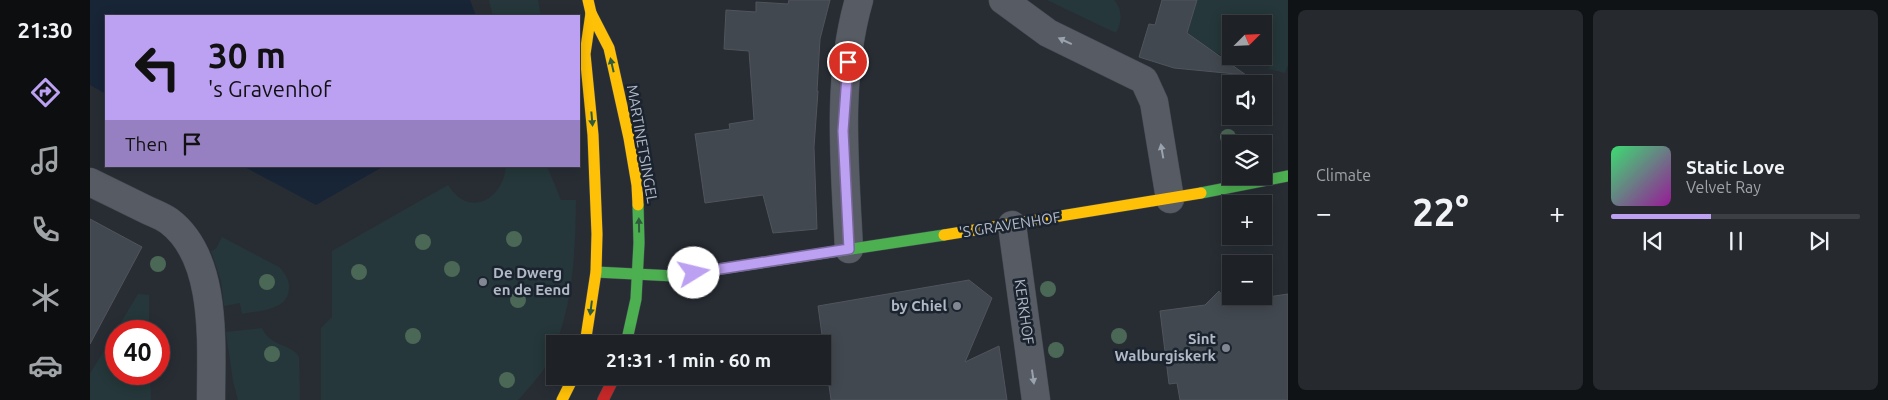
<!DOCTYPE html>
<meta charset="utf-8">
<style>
body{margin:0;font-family:Ubuntu,sans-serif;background:#262a2f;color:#f1f3f6;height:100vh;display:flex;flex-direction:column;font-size:19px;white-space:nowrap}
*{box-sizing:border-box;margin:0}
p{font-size:16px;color:#a1a4a7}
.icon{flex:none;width:28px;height:28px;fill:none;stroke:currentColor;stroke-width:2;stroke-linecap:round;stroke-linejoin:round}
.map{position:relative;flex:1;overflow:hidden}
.side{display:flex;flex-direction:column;gap:10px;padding:10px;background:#101315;width:600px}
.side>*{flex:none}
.banner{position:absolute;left:15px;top:15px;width:475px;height:152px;border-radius:0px;box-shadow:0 2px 12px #0003,0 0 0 1px #3c3f44;background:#bca0f2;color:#111;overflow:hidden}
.needle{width:32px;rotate:66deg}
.controls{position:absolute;left:1132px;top:15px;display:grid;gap:10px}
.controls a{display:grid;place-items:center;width:50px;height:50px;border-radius:0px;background:#1e2227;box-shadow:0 2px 12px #0003,0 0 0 1px #3c3f44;font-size:25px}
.speed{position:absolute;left:15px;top:320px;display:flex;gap:10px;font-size:25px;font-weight:700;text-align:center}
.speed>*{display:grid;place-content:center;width:65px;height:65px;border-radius:50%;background:#1e2227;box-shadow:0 2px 12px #0003,0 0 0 1px #3c3f44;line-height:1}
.speed .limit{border:8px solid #d22;background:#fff;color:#111}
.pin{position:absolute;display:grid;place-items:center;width:42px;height:42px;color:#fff;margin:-21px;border:2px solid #fff;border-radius:50%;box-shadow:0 1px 5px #0007}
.me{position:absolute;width:55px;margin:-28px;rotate:81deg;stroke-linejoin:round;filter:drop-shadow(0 0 4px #0008)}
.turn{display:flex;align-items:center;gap:18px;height:105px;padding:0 20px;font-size:22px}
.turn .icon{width:65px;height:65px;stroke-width:2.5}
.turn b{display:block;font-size:35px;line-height:42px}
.then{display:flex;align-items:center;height:48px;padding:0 20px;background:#0003;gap:10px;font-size:19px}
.big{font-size:38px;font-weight:700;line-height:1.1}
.side .widget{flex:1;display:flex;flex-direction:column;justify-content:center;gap:8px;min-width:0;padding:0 18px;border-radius:8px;background:#262a2f}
.song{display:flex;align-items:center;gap:15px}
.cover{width:60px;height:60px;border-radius:8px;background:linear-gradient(135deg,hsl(140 70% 55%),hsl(300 70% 35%))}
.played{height:5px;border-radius:2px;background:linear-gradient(90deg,#bca0f2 40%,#3c3f44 40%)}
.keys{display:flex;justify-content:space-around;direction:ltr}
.heat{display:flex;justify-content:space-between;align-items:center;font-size:28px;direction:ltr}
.side .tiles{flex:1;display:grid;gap:10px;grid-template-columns:repeat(2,1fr)}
.trip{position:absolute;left:456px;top:335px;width:285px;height:50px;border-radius:0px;background:#1e2227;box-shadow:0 2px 12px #0003,0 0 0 1px #3c3f44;font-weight:700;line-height:50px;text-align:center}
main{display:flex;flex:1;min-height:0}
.menu{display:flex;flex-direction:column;width:90px;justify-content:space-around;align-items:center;background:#0c0e10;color:#a1a4a7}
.menu .icon{width:35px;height:35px}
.menu .selected{color:#bca0f2}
.menu b{font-size:22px;color:#f1f3f6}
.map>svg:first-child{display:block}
</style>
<main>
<nav class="menu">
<b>21:30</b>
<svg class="icon selected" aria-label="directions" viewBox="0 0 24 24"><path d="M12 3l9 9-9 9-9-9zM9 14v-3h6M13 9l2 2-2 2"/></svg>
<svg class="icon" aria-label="music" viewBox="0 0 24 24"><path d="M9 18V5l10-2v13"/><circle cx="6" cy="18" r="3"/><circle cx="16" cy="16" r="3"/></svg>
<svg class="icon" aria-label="phone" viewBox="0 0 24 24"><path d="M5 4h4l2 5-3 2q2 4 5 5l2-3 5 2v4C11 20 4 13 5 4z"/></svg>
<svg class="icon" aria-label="climate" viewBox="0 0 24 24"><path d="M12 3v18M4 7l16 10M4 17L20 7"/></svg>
<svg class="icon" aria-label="car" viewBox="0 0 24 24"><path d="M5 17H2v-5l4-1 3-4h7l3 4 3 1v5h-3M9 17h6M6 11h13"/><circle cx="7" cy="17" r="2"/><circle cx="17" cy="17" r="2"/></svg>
</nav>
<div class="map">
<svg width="1198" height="400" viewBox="0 0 1198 400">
<rect width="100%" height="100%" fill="#282d34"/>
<g fill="#25373a">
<path d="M399 0H448L451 16H403Z"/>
<path d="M957 0H1024C1033 11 1032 21 1026 33Z"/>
<path d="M1107 0H1198V65L1195 73 1179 69 1180 66 1170 56H1174V24H1141V56H1146L1144 60C1127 54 1112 46 1095 40Z"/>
<path d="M416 166H457L471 200H486C485 258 483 318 454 369 448 378 439 387 432 396L428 400H231V328L242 317V251L358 185C378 218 413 201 416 166Z"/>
<path d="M132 237 189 267C195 273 199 279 199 288 198 311 170 310 152 314L150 303 134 306 131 281 121 251 126 249Z"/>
<path d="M48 294 59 295V331H26V374H60L61 400H0V374Z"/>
<path d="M172 328C181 348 201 343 209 357L210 400H148L143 381 136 332Z"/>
</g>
<g fill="#182537">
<path d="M0 0H380L386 16H16V94L0 85Z"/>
<path d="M153 166H294L226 205Z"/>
</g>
<g fill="#42484f" stroke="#50545c">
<path d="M699 0H740L730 39 727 91H728L724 147 727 229 683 233 673 195 615 203 605 134 640 129 639 124 664 120 659 51 634 49 636 10 666 12V2L698 4Z"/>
<path d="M1072 0H1107L1097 33 1156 75 1084 68 1049 57 1059 24 1065 25Z"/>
<path d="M0 219 52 247 0 344Z"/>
<path d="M879 280 902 298 875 362 909 346 917 400H741L728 306Z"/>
<path d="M1129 291 1138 303 1198 294V400H1090L1087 383 1079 384 1070 311 1115 305Z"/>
</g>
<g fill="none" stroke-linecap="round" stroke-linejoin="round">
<g stroke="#454951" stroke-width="29">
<g id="street">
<path d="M913 0 958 33 1054 80 1064 102 1080 199"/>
<path d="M0 182C18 191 37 200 55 209 63 213 72 216 79 221 128 258 121 344 121 400"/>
<path d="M922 225 946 400"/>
<path d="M759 249C755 168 746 79 769 0"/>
</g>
</g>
<g stroke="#454951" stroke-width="12">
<g id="fast">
<path d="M1111 193 1198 176"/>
<path d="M506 272 584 276 854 235"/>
<path d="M536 344 546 299 549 243 548 205"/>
</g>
</g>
<g stroke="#454951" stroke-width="12">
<g id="slow">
<path d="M498 0 501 13 519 48 539 138 547 185 548 205"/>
<path d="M854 235 1111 193"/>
<path d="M495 344 506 272 507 234 503 135 495 54 501 13"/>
<path d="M472 400 484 376"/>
</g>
</g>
<g stroke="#454951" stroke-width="12">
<path id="jam" d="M513 400 525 376"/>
</g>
<use href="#street" stroke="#575b63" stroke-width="28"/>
<use href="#fast" stroke="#4caf50" stroke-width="11"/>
<use href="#slow" stroke="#ffc107" stroke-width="11"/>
<use href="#jam" stroke="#c62828" stroke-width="11"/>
</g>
<g fill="#4b6756">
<circle cx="1138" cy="137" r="8"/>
<circle cx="424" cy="239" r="8"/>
<circle cx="333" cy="242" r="8"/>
<circle cx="68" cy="264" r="8"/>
<circle cx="362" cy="269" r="8"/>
<circle cx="269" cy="272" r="8"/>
<circle cx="177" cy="282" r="8"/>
<circle cx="958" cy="289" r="8"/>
<circle cx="428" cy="300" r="8"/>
<circle cx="323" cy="336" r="8"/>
<circle cx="1029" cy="336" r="8"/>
<circle cx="966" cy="350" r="8"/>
<circle cx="182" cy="354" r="8"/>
<circle cx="417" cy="380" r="8"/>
</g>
<defs><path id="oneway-solid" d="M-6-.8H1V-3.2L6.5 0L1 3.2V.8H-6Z" transform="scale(1.25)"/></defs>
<g fill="#9aa2ad">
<use href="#oneway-solid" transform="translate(975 41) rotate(-155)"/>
<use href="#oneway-solid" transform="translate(1072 151) rotate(-100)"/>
<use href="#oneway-solid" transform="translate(943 377) rotate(82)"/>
</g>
<g fill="#2f5b3c">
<use href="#oneway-solid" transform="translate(522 65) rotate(-103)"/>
<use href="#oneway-solid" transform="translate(502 119) rotate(85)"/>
<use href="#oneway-solid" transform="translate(549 225) rotate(-91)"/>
<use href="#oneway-solid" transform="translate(501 308) rotate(97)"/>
</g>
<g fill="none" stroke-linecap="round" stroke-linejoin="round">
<g stroke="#7a689d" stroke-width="12">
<path id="route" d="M604 273 759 249 753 131 758 62"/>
</g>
<use href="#route" stroke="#bca0f2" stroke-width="9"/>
</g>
<g fill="#818893" stroke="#1b232f" stroke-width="2">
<circle cx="393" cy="282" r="5"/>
<circle cx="867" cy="306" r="5"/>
<circle cx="1136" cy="348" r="5"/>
</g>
<g text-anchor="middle" stroke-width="5" stroke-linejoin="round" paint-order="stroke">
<g font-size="15" fill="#b1b9c6" stroke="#1b232f">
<text transform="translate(552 144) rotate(80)" y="5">MARTINETSINGEL</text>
<text transform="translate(920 225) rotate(-9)" y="5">'S GRAVENHOF</text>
<text transform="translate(934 312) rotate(82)" y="5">KERKHOF</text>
</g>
<g font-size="15" font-weight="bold" fill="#b1b9c6" stroke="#1b232f" text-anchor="end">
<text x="403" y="278" text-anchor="start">De Dwerg<tspan x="403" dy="17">en de Eend</tspan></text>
<text x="857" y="311">by Chiel</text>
<text x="1126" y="344">Sint<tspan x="1126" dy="17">Walburgiskerk</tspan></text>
</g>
</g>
</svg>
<div class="controls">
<a><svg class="needle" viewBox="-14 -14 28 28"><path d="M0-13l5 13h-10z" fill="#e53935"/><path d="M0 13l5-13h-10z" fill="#a1a4a7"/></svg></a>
<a><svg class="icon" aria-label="sound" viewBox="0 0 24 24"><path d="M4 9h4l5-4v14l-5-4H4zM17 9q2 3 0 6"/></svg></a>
<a><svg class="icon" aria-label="layers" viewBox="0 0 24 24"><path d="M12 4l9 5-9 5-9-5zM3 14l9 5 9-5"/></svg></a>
<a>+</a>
<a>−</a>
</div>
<div class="speed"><div class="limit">40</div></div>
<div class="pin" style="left:758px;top:62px;background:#d93025"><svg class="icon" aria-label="arrive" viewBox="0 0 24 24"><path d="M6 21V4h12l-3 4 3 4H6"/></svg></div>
<svg class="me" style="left:604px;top:273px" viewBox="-20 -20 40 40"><circle r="19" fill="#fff"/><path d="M0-13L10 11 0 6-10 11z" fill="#bca0f2"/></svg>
<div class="trip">21:31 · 1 min · 60 m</div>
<div class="banner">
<div class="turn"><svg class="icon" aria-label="left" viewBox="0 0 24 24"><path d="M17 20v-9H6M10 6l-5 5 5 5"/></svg><div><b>30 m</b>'s Gravenhof</div></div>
<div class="then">Then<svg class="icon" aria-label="arrive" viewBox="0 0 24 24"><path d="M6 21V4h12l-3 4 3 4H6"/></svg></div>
</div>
</div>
<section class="side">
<div class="tiles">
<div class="widget"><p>Climate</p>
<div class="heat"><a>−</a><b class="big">22°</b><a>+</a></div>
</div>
<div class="widget">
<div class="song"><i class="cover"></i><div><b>Static Love</b><p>Velvet Ray</p></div></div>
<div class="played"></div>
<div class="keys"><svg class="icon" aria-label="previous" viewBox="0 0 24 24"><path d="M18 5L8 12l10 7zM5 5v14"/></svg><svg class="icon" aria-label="pause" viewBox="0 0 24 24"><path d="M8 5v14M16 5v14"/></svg><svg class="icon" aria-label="next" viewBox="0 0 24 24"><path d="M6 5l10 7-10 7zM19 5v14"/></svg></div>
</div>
</div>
</section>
</main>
